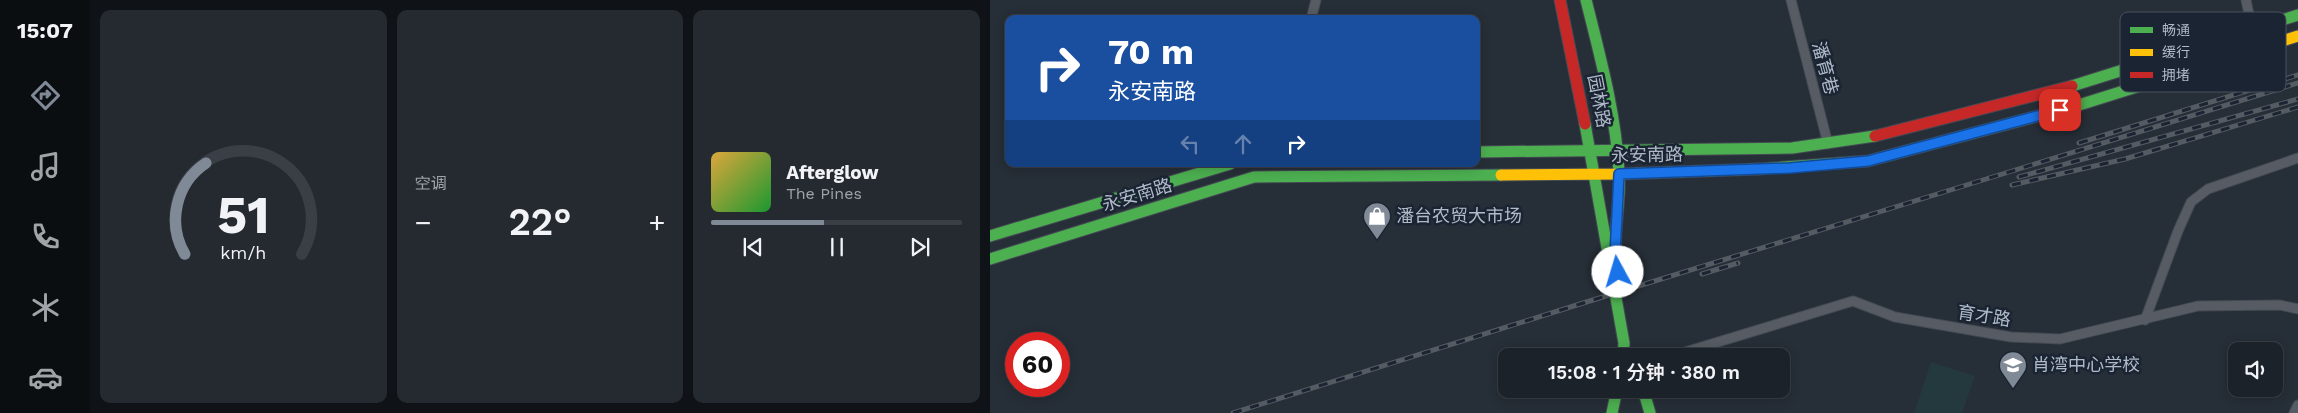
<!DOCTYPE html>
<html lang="zh">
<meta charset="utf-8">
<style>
body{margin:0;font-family:"Work Sans","Noto Sans SC",sans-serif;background:#252a31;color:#f1f3f6;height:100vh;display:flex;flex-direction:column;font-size:19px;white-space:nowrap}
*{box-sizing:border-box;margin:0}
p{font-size:16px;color:#a0a4a8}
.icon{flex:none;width:28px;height:28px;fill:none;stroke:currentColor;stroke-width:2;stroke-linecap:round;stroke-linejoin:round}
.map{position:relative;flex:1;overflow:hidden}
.side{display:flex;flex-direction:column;gap:10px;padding:10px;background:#0f1317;width:900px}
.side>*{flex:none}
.hud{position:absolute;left:15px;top:15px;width:475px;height:152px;border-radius:10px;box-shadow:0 2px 12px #0003,0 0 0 1px #3a3f46;background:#1a4fa0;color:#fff;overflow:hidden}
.fabs{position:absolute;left:1238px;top:342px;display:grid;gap:10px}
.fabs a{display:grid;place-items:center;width:55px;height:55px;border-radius:10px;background:#1c2229;box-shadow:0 2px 12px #0003,0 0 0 1px #3a3f46;font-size:25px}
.speed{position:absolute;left:15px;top:332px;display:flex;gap:10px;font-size:25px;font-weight:700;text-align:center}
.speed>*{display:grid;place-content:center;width:65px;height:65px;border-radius:50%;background:#1c2229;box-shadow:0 2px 12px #0003,0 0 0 1px #3a3f46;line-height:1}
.speed .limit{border:8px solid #d22;background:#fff;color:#111}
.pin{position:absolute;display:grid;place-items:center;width:42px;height:42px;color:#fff;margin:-21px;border-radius:10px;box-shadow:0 2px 8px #0006}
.me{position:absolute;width:55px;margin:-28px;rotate:354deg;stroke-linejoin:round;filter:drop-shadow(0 0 4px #0008)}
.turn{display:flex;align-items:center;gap:18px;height:105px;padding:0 20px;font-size:22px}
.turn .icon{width:65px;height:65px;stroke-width:2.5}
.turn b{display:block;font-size:35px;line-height:42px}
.lanes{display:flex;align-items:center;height:48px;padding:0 20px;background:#0003;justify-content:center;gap:25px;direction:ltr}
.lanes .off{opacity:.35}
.big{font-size:38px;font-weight:600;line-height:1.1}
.side .widget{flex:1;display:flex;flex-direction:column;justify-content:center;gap:8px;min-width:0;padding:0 18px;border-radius:10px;background:#252a31}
.side .dial{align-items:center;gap:0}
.dial svg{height:130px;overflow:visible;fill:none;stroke:#3a3f46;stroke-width:7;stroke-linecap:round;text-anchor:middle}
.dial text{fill:#f1f3f6;stroke:none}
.song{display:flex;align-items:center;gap:15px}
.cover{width:60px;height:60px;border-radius:8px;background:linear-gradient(135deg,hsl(40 70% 55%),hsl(130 70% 35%))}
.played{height:5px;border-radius:2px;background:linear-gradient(90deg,#808996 45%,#3a3f46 45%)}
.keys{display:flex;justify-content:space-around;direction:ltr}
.heat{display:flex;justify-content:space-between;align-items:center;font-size:28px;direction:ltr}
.side .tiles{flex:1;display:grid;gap:10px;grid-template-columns:repeat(3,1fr)}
.trip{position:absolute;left:508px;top:348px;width:292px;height:50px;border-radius:10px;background:#1c2229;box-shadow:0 2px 12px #0003,0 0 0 1px #3a3f46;font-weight:600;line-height:50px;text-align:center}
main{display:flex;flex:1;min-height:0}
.tabs{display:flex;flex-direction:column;width:90px;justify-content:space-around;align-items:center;background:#0b0e10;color:#a0a4a8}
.tabs .icon{width:35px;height:35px}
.tabs .current{color:#808996}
.tabs b{font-size:22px;color:#f1f3f6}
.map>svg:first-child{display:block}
</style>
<main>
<nav class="tabs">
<b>15:07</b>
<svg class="icon current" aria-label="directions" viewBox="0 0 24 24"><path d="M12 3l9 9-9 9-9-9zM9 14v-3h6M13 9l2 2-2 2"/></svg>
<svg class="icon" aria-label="music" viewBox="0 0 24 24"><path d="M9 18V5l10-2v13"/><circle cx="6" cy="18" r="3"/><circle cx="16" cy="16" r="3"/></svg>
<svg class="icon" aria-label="phone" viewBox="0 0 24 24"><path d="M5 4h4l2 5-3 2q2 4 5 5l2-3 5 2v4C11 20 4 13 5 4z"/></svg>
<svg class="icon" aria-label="climate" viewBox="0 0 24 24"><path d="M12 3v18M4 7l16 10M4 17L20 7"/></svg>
<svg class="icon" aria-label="car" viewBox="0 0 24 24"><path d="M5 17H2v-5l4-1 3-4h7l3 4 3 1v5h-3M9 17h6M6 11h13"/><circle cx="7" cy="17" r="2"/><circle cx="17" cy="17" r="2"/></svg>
</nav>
<section class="side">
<div class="tiles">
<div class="widget dial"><svg viewBox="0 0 100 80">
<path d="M14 69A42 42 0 1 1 86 69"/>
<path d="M14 69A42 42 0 0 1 27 13" stroke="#808996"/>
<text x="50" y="56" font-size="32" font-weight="700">51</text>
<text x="50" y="72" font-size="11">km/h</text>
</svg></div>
<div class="widget"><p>空调</p>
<div class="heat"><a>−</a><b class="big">22°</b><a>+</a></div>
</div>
<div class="widget">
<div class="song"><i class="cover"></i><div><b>Afterglow</b><p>The Pines</p></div></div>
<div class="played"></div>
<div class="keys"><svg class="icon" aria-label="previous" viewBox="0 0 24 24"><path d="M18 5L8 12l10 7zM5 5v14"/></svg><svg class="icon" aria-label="pause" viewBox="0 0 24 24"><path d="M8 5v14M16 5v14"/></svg><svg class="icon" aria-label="next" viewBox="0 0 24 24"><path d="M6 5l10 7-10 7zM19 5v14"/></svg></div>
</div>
</div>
</section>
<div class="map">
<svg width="1308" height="413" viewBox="0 0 1308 413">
<rect width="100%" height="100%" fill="#262e37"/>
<path fill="#23393d" d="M941 362 985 376 972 413H924Z"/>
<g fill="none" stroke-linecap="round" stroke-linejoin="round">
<g stroke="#444a53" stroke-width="11">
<g id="street">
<path d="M801 0 838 144"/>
<path d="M1256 0 1262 29"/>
<path d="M321 19 326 0"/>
<path d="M1155 320 1188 231 1201 202 1218 189 1308 158"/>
<path d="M682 356 863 301 905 317 1021 337 1070 339 1208 306 1290 305 1308 309"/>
<path d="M1304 413 1308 405"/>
</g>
</g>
<g stroke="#444a53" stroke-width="13">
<g id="fast">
<path d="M596 0C610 56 626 114 629 172 631 202 623 231 626 260"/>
<path d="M1082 86 1308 15"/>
<path d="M595 124 634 343 633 356"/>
<path d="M486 152 802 148 885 136"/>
<path d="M769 169 878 161 1089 105 1242 57"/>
<path d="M0 236 240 164"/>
<path d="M0 259 264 177 511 175"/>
<path d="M653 389 660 413"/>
<path d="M622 413 627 389"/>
</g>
</g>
<g stroke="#444a53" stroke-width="13">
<g id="slow">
<path d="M1242 57 1308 36"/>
<path d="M511 175 629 174 769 169"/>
</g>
</g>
<g stroke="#444a53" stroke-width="13">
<g id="jam">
<path d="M570 0 595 124"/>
<path d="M885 136 1082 86"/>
</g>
</g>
<use href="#street" stroke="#575c64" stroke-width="9"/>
<use href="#fast" stroke="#4caf50" stroke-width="11"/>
<use href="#slow" stroke="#ffc107" stroke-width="11"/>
<use href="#jam" stroke="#c62828" stroke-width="11"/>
<g stroke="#555b62" stroke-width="5">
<g id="rail">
<path d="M1089 143 1308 75"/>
<path d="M1029 177 1308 99"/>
<path d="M1022 185 1135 159 1308 107"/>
<path d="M712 274 748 263"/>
<path d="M243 413 590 304 1308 83"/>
</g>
</g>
<use href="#rail" stroke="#1a2432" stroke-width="3" stroke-dasharray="9" stroke-linecap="butt"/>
</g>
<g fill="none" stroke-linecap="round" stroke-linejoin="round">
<g stroke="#114b97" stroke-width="12">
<path id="route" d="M628 272 625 255 629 174 800 168 878 161 1070 110"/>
</g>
<use href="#route" stroke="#1a73e8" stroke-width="9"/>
</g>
<defs>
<g id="shop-pin" transform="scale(1.4375)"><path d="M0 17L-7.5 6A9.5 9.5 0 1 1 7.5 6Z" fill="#808996" stroke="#1a2432"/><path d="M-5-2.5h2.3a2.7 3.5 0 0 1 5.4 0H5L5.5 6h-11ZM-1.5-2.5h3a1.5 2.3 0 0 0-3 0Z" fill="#fff"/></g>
<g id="school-pin" transform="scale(1.4375)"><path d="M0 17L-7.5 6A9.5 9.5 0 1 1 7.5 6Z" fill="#808996" stroke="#1a2432"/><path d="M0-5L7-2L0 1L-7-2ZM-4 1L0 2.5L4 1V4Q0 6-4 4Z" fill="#fff"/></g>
</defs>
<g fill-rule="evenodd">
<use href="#shop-pin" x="387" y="216"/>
<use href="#school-pin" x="1023" y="365"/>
</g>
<g text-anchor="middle" stroke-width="5" stroke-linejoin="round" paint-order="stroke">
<g font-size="18" fill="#b0bac9" stroke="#1a2432">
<text transform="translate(835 68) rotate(75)" y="6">潘育巷</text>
<text transform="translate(609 101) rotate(79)" y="6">园林路</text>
<text transform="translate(657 155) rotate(-1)" y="6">永安南路</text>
<text transform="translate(147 195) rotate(-17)" y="6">永安南路</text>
<text transform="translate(994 316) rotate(9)" y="6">育才路</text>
</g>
<g font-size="18" fill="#b0bac9" stroke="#1a2432" text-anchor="start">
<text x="406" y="222">潘台农贸大市场</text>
<text x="1042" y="371">肖湾中心学校</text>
</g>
</g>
<rect x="1130" y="12" width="166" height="80" rx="8" fill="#1a2432" stroke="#47515f" stroke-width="1"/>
<rect x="1140" y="27" width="23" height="6" fill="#4caf50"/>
<rect x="1140" y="49" width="23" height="7" fill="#ffc107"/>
<rect x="1140" y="72" width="23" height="6" fill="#c62828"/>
<g font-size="14" fill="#b0bac9">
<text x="1172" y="35">畅通</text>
<text x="1172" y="57">缓行</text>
<text x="1172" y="80">拥堵</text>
</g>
</svg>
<div class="fabs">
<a><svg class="icon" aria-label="sound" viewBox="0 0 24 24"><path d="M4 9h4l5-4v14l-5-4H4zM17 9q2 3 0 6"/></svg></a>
</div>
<div class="speed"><div class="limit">60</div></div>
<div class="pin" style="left:1070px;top:110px;background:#d93025"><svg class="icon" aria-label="arrive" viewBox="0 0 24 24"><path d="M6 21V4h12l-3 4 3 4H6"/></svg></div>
<svg class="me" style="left:628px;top:272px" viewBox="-20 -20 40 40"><circle r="19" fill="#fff"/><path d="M0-13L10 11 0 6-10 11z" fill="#1a73e8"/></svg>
<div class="trip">15:08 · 1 分钟 · 380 m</div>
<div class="hud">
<div class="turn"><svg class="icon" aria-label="right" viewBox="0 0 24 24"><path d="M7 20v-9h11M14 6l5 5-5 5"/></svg><div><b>70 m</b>永安南路</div></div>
<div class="lanes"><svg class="icon off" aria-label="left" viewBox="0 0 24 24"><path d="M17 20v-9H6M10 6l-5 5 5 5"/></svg><svg class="icon off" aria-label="ahead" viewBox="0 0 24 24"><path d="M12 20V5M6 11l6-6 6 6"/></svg><svg class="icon" aria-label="right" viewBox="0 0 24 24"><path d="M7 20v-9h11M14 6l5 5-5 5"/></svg></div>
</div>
</div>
</main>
